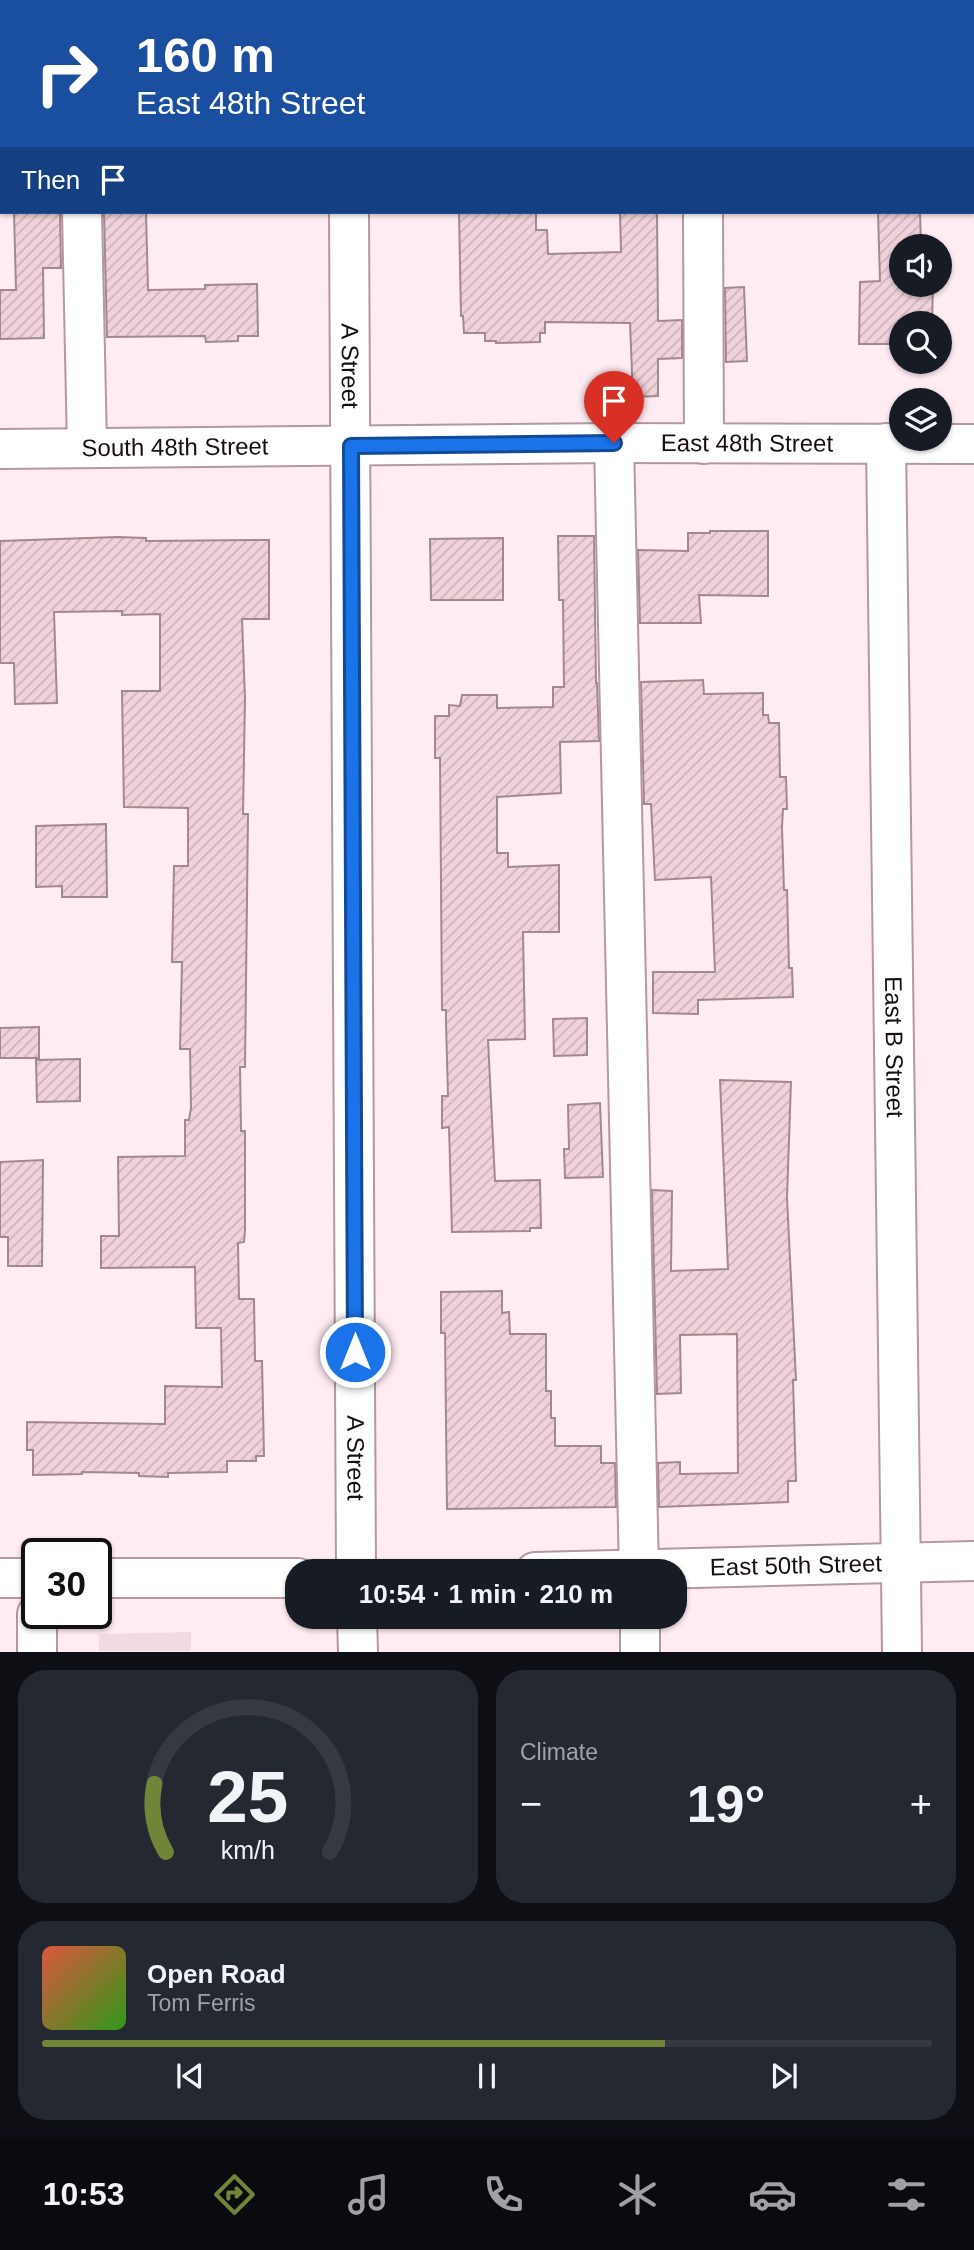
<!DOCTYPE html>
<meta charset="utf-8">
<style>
body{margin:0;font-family:Helvetica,sans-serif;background:#242831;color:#f1f3f6;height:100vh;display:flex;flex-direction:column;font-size:26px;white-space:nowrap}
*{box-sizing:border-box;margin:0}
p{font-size:23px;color:#9ea1a6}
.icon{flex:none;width:38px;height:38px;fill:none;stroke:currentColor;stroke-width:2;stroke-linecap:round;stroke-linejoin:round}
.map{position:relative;height:1652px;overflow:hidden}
.sheet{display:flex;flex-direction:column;gap:18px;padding:18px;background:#0d0f14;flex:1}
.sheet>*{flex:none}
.hud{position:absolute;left:0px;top:0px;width:975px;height:214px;box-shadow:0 2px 5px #0004;background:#1a4fa0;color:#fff;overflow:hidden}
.tools{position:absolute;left:889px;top:234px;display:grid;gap:14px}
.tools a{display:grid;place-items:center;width:63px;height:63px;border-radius:50%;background:#171b24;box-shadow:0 2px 5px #0004;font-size:35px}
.speed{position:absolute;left:21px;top:1538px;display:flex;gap:14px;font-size:35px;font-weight:700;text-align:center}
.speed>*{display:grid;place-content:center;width:91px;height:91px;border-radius:50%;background:#171b24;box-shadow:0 2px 5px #0004;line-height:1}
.speed .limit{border:4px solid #111;border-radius:10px;background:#fff;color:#111}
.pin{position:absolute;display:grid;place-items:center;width:60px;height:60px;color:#fff;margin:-72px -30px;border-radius:50% 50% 50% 0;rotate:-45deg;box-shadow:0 0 7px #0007}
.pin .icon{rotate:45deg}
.me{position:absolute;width:77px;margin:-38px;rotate:0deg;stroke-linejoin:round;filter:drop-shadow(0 0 5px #0008)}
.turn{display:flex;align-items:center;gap:24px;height:147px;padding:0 21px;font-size:32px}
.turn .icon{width:91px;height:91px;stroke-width:2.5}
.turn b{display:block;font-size:49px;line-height:60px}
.then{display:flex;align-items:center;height:66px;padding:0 21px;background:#0003;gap:14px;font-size:26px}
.big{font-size:52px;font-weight:600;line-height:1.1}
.sheet .card{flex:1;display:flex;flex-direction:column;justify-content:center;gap:10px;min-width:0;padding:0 24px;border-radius:28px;background:#242831}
.sheet .dial{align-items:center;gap:0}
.dial svg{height:182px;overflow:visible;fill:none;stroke:#363941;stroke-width:7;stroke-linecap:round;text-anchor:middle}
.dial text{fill:#f1f3f6;stroke:none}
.song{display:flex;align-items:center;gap:21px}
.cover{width:84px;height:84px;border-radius:10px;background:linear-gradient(135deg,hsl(10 70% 55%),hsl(110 70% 35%))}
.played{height:7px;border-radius:4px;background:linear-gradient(90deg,#708537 70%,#363941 70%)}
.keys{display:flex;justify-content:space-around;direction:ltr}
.heat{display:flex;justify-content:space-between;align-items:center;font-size:38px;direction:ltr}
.sheet .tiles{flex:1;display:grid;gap:18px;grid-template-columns:1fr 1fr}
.card:last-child{grid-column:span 2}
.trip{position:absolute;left:285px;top:1559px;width:402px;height:70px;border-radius:28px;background:#171b24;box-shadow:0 2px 5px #0004;font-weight:600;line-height:70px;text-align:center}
.menu{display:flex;height:112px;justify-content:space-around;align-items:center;background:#090b0e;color:#9ea1a6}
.menu .icon{width:49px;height:49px}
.menu .active{color:#708537}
.menu b{font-size:32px;color:#f1f3f6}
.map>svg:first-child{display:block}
</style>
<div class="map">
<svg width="974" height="1652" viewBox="0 0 974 1652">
<defs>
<pattern id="building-hatch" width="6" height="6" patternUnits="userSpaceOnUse" patternTransform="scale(1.75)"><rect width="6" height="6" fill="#f0d2db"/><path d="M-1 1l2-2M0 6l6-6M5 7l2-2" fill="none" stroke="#cdb3bb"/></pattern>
</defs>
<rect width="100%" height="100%" fill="#ffecf2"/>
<path fill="#f1dae1" d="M191 1632V1651H99V1634Z"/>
<g fill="url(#building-hatch)" stroke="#a38890" stroke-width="2">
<path d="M14 212H60L61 268H43L44 338 0 339V290H16Z"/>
<path d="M104 212 146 213 148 290 205 289V285L257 284 258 336H238V341L206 342 205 336 107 337Z"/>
<path d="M459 212H536V230H547L548 254 621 252 620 212H657L658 321 682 320V358L658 359V396L633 397 630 323 545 322V333H540V342L496 343V341H485V333H464L463 316H461Z"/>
<path d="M878 212H920L921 247H901V285H933L932 324H901V344H859L860 282 880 281Z"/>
<path d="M744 287 747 361 726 362 725 288Z"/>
<path d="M710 531H768V596L699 595 701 623H640L638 550 688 551V533H710Z"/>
<path d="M558 536H594L596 683H597L599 741 560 742 561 793 497 797V853H508V867L559 865V932H523L525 1039 488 1040 495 1181 540 1180 541 1228H530V1231L452 1232 449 1127 442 1128V1096H448L446 1023V1010H442L440 758H435V716H449V705L460 706 462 695H497V708L553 707V687H564L563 600H559Z"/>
<path d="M117 537 146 538V541L269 540V619H242L245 698 243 814H248L245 1067H240L241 1131H245V1230L244 1242 238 1243 239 1299H254L255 1361H262L264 1456H256V1461H227V1472L168 1473V1477L139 1476V1473L82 1472V1474L33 1475V1450H27V1422L165 1424V1386L222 1387 221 1328H196L195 1267 101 1268V1236H119L118 1157 185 1156V1120H189L191 1108 190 1049H180L182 962H172L174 866H188V808L124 807 122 691H160V614L122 615V611L54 612 57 703 15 704 14 663H0V541Z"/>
<path d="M503 538V600H431L430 539Z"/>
<path d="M703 680 704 694 763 693V715H768L769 723H779L780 777H786L787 809H783L782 827 784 890H787L789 968H792L793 997 698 1000V1014L653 1013V972H715L711 877 655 880 651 804H644L641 682Z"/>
<path d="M106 824 107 897H62V886L36 887V826Z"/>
<path d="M587 1018V1055L554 1056 553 1019Z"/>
<path d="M39 1027V1058H0V1028Z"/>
<path d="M80 1059V1101L37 1102 36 1060Z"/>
<path d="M720 1080 791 1082 787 1198 796 1380H793L796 1481H788V1502L659 1507 658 1463 680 1462V1474L738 1473 737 1334 680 1335 681 1393 657 1394 652 1190 672 1191 671 1271 728 1269Z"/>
<path d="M600 1103 603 1177 565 1178 564 1149H569L568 1105Z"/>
<path d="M43 1160 42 1266H8V1237H0V1162Z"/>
<path d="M502 1291V1313L509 1312 510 1334H546V1391H551V1418H555V1446H601V1463H615L616 1507 447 1509 445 1333H441V1292Z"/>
</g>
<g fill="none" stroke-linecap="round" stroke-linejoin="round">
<g stroke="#b498a1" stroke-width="42">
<g id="minor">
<path d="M78 0V2"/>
<path d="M347 0V2"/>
<path d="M703 0V2"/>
<path d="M82 212 87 447"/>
<path id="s1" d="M349 212 356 1572"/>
<path d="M703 212 704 444"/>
<path d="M614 443 639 1572"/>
<path id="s2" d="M886 443 902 1652"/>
<path id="s3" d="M0 449 614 443 974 444"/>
<path id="s4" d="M535 1572 974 1561"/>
<path d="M0 1578H37"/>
<path d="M96 1578H298"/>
<path d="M357 1617 358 1652"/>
<path d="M640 1617V1652"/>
<path d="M37 1650V1614"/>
</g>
</g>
<use href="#minor" stroke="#fff" stroke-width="38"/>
</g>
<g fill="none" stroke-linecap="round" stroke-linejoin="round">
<g stroke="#114b97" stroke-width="18">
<path id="route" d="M355 1352 351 446 614 443"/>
</g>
<use href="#route" stroke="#1a73e8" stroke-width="12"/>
</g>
<g text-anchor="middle" stroke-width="7" stroke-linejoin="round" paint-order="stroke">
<g font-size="24" fill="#180e11" stroke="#fff">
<text dy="8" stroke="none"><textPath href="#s1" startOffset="154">A Street</textPath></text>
<text dy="8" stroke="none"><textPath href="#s3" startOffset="747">East 48th Street</textPath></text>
<text dy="8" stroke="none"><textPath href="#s3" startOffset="175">South 48th Street</textPath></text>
<text dy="8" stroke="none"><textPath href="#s2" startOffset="604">East B Street</textPath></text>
<text dy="8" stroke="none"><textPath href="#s1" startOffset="1246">A Street</textPath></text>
<text dy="8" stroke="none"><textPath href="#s4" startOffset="261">East 50th Street</textPath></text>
</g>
</g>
</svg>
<div class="tools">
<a><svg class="icon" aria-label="sound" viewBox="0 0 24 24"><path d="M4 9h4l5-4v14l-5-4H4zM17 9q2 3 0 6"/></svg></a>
<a><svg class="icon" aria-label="search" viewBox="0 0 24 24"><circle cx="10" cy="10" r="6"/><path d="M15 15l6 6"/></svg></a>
<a><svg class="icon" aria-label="layers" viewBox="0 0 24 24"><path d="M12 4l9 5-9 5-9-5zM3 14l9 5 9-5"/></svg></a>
</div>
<div class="speed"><div class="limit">30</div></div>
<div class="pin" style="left:614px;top:443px;background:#d93025"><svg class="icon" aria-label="arrive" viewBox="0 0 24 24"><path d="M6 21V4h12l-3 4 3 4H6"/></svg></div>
<svg class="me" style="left:355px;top:1352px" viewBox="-20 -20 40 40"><circle r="17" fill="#1a73e8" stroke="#fff" stroke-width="3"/><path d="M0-11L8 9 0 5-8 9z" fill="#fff"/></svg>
<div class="trip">10:54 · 1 min · 210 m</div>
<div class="hud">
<div class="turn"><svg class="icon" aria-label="right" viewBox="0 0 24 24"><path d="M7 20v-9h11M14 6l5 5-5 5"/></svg><div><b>160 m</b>East 48th Street</div></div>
<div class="then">Then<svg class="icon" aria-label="arrive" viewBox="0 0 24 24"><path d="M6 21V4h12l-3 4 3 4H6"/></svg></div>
</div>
</div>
<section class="sheet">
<div class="tiles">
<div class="card dial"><svg viewBox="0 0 100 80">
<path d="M14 69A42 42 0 1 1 86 69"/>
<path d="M14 69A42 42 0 0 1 9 39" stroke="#708537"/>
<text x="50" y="56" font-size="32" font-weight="700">25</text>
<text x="50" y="72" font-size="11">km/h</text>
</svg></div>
<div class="card"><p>Climate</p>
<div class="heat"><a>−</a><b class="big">19°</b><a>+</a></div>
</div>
<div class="card">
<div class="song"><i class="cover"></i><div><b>Open Road</b><p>Tom Ferris</p></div></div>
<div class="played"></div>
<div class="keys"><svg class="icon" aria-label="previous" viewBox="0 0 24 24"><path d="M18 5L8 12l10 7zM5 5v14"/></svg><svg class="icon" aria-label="pause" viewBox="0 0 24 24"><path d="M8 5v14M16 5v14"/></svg><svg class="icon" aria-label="next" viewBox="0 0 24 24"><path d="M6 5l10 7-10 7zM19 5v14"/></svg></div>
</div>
</div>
</section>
<nav class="menu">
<b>10:53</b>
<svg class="icon active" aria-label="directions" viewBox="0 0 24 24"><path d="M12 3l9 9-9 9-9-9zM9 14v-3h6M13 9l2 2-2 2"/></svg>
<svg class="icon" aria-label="music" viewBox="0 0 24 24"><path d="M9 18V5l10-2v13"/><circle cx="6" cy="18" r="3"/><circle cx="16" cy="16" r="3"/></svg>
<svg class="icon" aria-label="phone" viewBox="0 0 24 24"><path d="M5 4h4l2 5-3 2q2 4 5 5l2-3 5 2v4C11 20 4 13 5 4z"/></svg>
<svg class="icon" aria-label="climate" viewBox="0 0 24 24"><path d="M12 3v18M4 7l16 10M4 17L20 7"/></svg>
<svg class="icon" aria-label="car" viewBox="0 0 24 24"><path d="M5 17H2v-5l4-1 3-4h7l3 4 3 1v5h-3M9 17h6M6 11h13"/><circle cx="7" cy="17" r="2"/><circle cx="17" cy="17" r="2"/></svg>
<svg class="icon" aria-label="filters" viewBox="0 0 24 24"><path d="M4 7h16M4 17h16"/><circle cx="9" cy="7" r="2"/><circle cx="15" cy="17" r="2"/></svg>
</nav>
